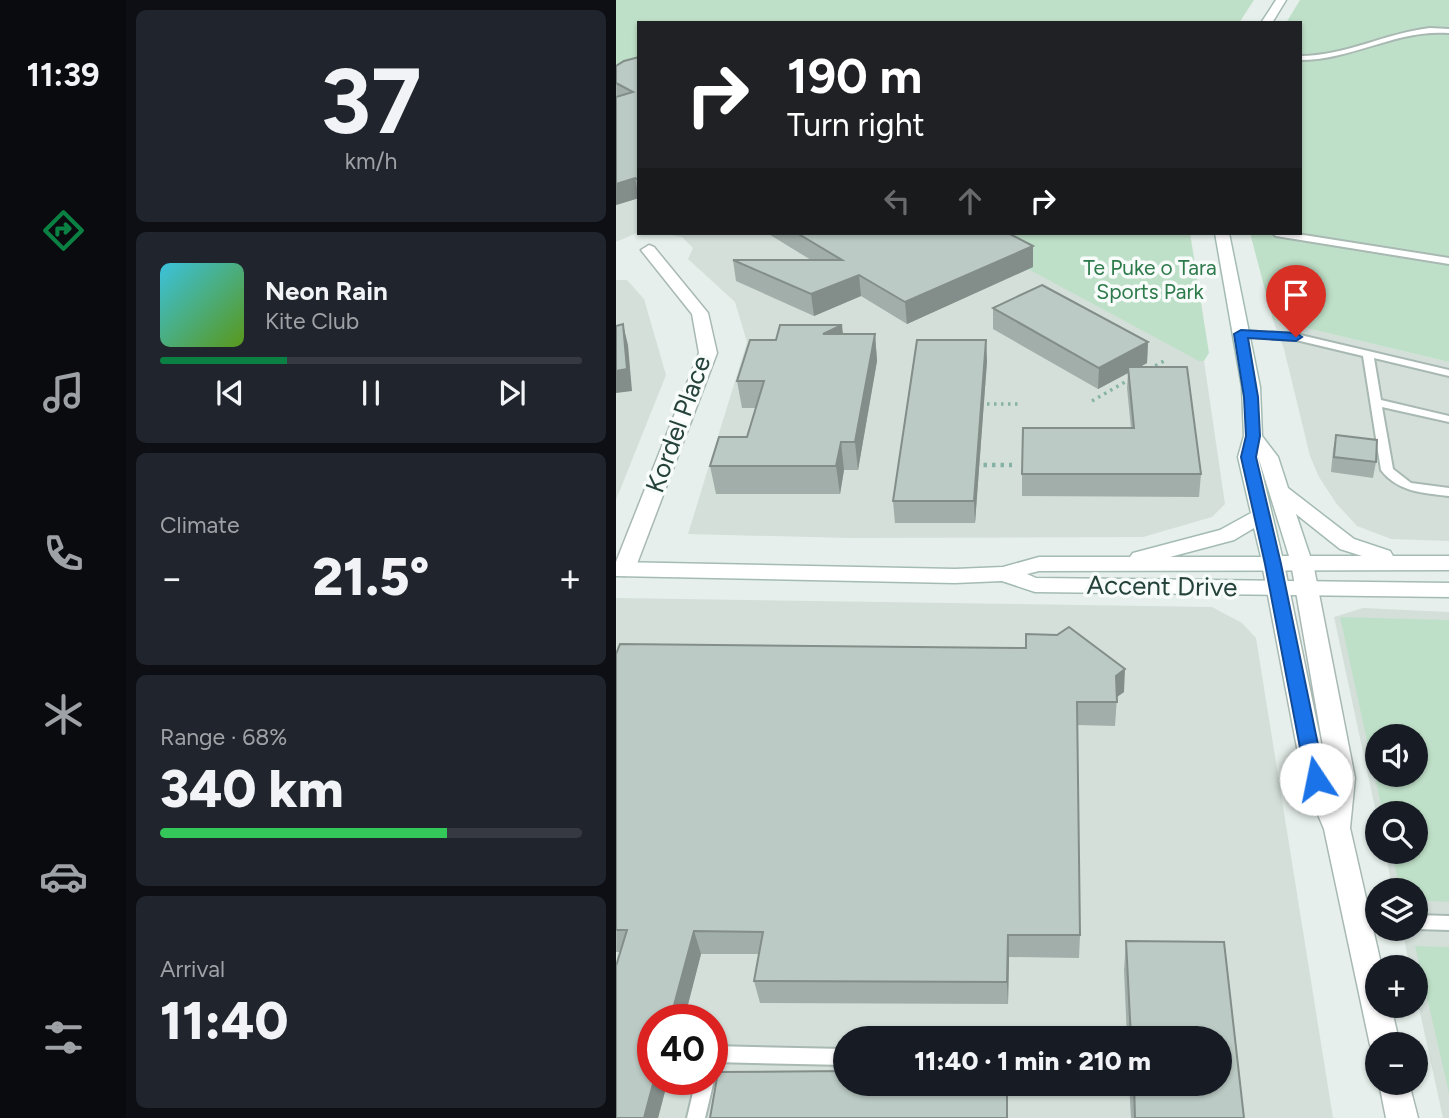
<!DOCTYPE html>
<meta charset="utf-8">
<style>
body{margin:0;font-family:Figtree,sans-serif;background:#20242c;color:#f1f3f6;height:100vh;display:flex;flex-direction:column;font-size:26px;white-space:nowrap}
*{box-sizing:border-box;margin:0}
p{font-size:23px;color:#9ea1a6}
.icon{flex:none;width:38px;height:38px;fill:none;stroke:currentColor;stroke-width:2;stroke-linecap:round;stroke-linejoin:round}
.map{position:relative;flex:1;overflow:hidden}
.panel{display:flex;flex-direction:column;gap:10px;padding:10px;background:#0d0f14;width:490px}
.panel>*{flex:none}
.top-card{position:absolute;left:21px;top:21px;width:665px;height:214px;border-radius:0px;box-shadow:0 2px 5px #0004;background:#202124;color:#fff;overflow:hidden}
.fabs{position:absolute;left:749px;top:724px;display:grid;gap:14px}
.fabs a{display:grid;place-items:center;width:63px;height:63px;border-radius:50%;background:#171b24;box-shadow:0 2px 5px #0004;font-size:35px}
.speed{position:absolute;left:21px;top:1004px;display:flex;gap:14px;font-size:35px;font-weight:700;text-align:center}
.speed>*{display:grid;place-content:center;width:91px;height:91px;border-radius:50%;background:#171b24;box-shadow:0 2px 5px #0004;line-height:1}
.speed .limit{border:10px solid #d22;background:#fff;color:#111}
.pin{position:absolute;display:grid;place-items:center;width:60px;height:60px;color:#fff;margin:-72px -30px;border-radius:50% 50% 50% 0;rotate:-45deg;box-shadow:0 0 7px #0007}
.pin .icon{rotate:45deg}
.me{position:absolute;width:77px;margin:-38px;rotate:349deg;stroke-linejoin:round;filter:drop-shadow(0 0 5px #0008)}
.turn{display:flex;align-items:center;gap:24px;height:147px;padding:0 35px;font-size:32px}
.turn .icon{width:91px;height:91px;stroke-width:2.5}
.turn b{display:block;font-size:49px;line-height:60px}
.lanes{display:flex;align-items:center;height:66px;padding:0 35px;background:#0003;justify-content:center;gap:35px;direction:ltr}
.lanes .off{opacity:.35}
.big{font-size:52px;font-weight:800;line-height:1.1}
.panel .widget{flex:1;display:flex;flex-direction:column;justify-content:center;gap:10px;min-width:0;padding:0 24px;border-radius:10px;background:#20242c}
.panel .dial{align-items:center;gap:0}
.dial b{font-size:91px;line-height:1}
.song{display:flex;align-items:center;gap:21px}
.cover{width:84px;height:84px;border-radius:10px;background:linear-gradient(135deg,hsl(190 70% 55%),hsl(90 70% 35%))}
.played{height:7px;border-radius:4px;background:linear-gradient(90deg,#0b8043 30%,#363941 30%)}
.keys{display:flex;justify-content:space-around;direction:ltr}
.heat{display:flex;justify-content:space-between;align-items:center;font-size:38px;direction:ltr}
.charge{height:10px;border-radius:5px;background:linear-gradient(90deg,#34c759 68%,#363941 0)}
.trip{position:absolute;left:217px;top:1026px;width:399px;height:70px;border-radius:35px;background:#171b24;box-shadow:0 2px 5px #0004;font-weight:800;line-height:70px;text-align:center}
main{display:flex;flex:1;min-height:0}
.menu{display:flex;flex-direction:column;width:126px;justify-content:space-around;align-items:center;background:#090b0e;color:#9ea1a6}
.menu .icon{width:49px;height:49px}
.menu .active{color:#0b8043}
.menu b{font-size:32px;color:#f1f3f6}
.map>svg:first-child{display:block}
</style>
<main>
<nav class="menu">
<b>11:39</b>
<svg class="icon active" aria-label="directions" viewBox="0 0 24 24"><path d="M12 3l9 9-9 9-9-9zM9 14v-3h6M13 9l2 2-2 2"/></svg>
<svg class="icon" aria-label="music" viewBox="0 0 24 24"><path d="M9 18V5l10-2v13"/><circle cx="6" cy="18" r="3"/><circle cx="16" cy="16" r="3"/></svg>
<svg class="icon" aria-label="phone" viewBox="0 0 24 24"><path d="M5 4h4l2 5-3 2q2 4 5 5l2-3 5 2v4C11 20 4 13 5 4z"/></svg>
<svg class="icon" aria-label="climate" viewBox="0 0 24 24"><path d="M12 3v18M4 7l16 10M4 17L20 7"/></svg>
<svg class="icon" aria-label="car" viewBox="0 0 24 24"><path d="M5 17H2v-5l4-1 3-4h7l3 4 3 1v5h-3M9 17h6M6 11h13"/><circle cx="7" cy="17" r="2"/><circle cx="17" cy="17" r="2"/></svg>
<svg class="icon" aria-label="filters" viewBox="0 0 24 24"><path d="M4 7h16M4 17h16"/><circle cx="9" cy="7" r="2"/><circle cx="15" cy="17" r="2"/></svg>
</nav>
<section class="panel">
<div class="widget dial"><b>37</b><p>km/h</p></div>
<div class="widget">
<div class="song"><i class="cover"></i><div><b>Neon Rain</b><p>Kite Club</p></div></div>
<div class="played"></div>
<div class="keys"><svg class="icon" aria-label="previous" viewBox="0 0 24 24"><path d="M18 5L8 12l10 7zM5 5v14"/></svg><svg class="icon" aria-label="pause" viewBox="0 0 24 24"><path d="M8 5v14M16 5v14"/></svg><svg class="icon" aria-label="next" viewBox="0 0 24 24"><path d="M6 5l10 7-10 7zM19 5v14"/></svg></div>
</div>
<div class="widget"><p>Climate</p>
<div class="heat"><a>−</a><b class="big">21.5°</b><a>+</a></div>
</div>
<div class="widget"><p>Range · 68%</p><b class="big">340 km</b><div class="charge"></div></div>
<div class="widget"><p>Arrival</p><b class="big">11:40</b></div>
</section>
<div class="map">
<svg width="833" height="1118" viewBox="0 0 833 1118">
<rect width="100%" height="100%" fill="#e6efeb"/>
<g fill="#d4dfda" fill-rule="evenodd">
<path d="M23 69V232L0 242V84Z"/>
<path d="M45 233H345L588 361 609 504 596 517 527 537 234 538 72 534 131 342 119 302 72 259 77 248 66 237Z"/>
<path d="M0 280H11L28 299 50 375 0 500Z"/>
<path d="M657 320 833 362V541L775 539 741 526 720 503 703 477 694 456 668 349Z"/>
<path d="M0 598 596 607 626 623 640 638 717 1118H0ZM37 1020H96V1080H37ZM229 1038H604V1083H229Z"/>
<path d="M747 608 833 612V1118H827L800 994V968H794L786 929H800V891H777L769 852H800V814H761V817L718 617ZM761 737H800V775H761Z"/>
</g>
<g fill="#bfe0c8" fill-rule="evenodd">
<path d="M0 0H638L623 23H23V69L0 84Z"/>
<path d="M684 0H833V362L657 320 634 233H684V23H670Z"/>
<path d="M345 233H574L593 353 588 361H583Z"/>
<path d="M724 617 833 620V902L800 900V891H784L776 852H800V814H767ZM761 737H800V775H761Z"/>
<path d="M799 946 833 947V1093Z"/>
</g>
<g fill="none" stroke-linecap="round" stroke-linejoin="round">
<g stroke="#a8b8b2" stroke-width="4">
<g id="service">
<path d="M814 28 833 29V33C780 29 737 60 684 60V56C730 56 769 33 814 28Z"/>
<path d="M656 233H675L833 258V264L660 236Z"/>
<path d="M625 331 680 334 833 370V376L758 358 765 400 833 416V422L766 407 777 469 795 483 833 488V496C807 493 782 492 765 470L747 356 680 340 622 336 620 334Z"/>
<path d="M742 915H761V929H742L736 927 734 922 736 917Z"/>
<path d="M800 915 833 916V930L800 929Z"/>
<path d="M96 1046 229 1049V1065L96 1062Z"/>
<path d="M96 1076 98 1080 89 1118H71L80 1080H96Z"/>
</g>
</g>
<g stroke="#a8b8b2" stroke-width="3">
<path id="minor" d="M33 245 38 247 92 313 101 353 19 569 15 574 8 576 0 573V562L83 353 76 314 25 250Z"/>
</g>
<g stroke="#a8b8b2" stroke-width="3">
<g id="tertiary">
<path d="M686 556 693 558 697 563 739 778 734 828 766 968H761V1006H775L784 1045H761V1056L754 1045 708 829 687 779 646 564 650 559H664L668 564 713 781 675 563 679 558Z"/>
<path d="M763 1083H793L802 1118H770Z"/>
</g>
</g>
<g stroke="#a4bbb3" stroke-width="3">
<g id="secondary">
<path d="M660 0H670L656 23H645Z"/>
<path d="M599 233H613L644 387 646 436 662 457 672 488 738 539 774 551 777 556H833V570L423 571 411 574 420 578 833 583V597L419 592 386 581 339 583 0 576V562L339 569 387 567 423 557H514L517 553 604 530 635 513 622 457 628 436 626 387ZM642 456 673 556H666ZM680 514 724 549 746 556H694ZM638 528 645 557H554L618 540Z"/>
</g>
</g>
<g stroke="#86b3a5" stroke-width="3.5" stroke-dasharray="2.5 4.5" stroke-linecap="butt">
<path d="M533 369 548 361"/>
<path d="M476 401 516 378"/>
<path d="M364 404H402"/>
</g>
<path stroke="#86b3a5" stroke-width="4.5" stroke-dasharray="3.5 5" stroke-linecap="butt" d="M359 465H396"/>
<use href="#service" fill="#fff" fill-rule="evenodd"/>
<use href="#minor" fill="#fff" fill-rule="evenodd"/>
<use href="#tertiary" fill="#fff" fill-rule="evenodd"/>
<use href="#secondary" fill="#fff" fill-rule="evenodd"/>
</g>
<g fill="#a1aea9">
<path d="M23 57V198L0 205V66Z"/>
<path d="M151 233H392L417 267 291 324 245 296 198 316 120 281 117 260H195Z"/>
<path d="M377 308 532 342 531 363 524 367 585 474 583 497 406 496V474L515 428 511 388 512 373 482 389 377 329Z"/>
<path d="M227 334H259L261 361 242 470H228L224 494H100L94 466 131 437 140 408H126L121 381 160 340Z"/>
<path d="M370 340 371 361 359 523H279L277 501Z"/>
<path d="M720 435 760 462 757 478 715 472 717 450Z"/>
<path d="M0 654 508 692 501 697 499 726 461 725 464 935 463 958 393 957 392 1004 144 1003 138 981 143 954H85L68 1020H37V1080H52L42 1118 4 952H0Z"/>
<path d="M510 941 608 942 628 1118H515L513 1083H604V1038H511L508 970Z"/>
</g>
<g fill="#838d89">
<path d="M19 178 23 198 0 205V184Z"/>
<path d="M417 246V267L291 324 289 302Z"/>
<path d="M243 275 245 296 198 316 195 294Z"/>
<path d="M7 324 12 345 16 391 0 393V371Z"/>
<path d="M226 325 229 352 207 334Z"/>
<path d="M259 334 261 361 242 470 239 442Z"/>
<path d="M370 340 371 361 359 523 358 501Z"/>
<path d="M532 342 531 363 513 373 512 367V373L482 389 483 368Z"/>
<path d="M225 442 228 470 224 494 220 466Z"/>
<path d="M509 669 508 692 498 699 500 676Z"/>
<path d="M78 931 85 954 68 1020H54Z"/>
<path d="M392 935 393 957 392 1004 391 982Z"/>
<path d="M38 1080H52L42 1118H28Z"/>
</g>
<g fill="#bbcac4" stroke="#838d89" stroke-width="2">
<path d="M23 57V180L19 178 0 184V97L17 92 0 83V66L8 61Z"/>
<path d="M181 233H392L417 246 289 302 243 275 195 294 117 260H226Z"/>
<path d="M426 285 532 342 483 368 377 308Z"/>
<path d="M7 324 11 369 0 371V326Z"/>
<path d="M164 325H226L207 334H259L239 442H225L220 466H94L103 437H131L148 381H121L134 340H160Z"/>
<path d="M301 340H370L358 501H277Z"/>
<path d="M512 367H571L585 474H406L407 428H518Z"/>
<path d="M720 435 761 440 760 462 718 457Z"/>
<path d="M453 627 509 669 500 676 501 702H461L464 935H392L391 982 138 981 147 932 78 931 54 1020H37V1080H38L28 1118H0V966L11 930H0V654L4 644 410 648V634L441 635Z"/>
<path d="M510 941 608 942 628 1118H519L518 1083H604V1038H515Z"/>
<path d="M229 1071V1083H391V1118H94L102 1072Z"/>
</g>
<path fill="#1a73e8" stroke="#114b97" stroke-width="2" d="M625 330 680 333 686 337 680 341 632 338 642 397 644 436 640 457 665 564 709 779 707 784 700 786 693 784 690 779 649 564 625 457 630 436 628 397 618 334Z"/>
<g text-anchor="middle" stroke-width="7" stroke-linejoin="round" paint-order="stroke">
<g font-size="21" fill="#2d7a4b" stroke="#f7fbf9">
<text x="534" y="275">Te Puke o Tara<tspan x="534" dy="24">Sports Park</tspan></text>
</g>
<g font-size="26" fill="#24423a" stroke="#f7fbf9">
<text transform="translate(62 424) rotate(-70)" y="9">Kordel Place</text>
<text transform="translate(546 586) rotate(1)" y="9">Accent Drive</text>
</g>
</g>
</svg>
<div class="fabs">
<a><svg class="icon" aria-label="sound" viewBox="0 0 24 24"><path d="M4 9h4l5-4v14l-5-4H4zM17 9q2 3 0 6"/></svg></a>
<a><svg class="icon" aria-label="search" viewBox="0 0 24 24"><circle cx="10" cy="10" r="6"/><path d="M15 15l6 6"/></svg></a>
<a><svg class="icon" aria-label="layers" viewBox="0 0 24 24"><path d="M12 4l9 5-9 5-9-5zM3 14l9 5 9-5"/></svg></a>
<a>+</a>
<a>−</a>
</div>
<div class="speed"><div class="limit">40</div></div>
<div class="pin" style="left:680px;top:337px;background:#d93025"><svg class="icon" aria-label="arrive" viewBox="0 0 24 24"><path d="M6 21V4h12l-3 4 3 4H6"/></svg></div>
<svg class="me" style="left:700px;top:779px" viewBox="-20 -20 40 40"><circle r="19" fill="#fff"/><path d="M0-13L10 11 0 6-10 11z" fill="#1a73e8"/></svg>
<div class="trip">11:40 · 1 min · 210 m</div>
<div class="top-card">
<div class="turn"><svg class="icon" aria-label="right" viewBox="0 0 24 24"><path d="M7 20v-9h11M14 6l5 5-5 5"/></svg><div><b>190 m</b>Turn right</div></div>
<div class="lanes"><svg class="icon off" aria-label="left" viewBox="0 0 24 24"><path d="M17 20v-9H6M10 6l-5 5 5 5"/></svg><svg class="icon off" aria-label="ahead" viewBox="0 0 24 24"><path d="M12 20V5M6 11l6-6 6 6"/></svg><svg class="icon" aria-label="right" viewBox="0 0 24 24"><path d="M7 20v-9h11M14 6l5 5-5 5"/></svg></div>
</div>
</div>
</main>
